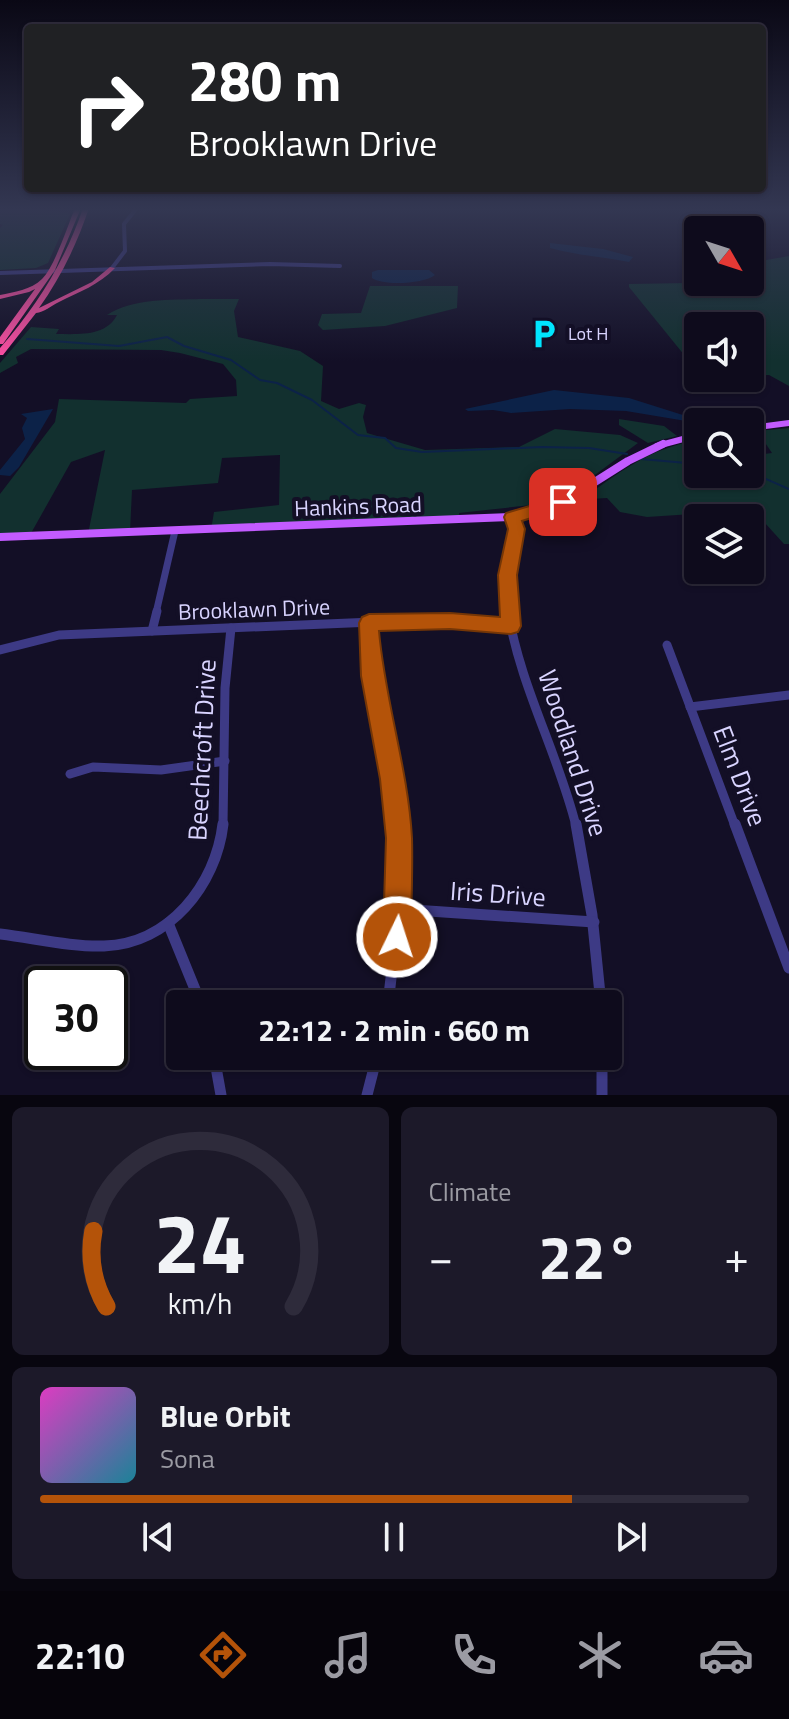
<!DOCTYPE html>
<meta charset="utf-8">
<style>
body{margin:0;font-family:"Titillium Web",sans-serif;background:#1c1929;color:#f1f3f6;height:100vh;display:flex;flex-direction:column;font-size:30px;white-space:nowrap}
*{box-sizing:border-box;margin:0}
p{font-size:26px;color:#9b9ba3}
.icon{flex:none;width:44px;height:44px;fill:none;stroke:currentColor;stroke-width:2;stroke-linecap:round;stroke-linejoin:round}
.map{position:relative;height:1095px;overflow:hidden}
.side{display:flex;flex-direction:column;gap:12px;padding:12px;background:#08060f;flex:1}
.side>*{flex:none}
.banner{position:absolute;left:24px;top:24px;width:742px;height:168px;border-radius:8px;box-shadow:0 2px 6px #0004,0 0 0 2px #2e2b3b;background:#202124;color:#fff;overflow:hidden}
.needle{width:52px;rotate:129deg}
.buttons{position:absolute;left:684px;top:216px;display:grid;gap:16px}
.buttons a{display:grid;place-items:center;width:80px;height:80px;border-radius:8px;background:#0e0b1c;box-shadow:0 2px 6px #0004,0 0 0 2px #2e2b3b;font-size:40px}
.speed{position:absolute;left:24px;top:966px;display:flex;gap:16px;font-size:40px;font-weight:700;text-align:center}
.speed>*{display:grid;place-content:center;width:104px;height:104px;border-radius:50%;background:#0e0b1c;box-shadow:0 2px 6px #0004,0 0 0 2px #2e2b3b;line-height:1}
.speed .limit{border:4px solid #111;border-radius:12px;background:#fff;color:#111}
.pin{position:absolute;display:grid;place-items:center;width:68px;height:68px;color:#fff;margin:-34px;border-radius:16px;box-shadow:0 4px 12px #0006}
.me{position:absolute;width:88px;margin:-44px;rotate:4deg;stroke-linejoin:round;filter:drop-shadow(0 0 6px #0008)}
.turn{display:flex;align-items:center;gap:28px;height:168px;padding:0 32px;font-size:36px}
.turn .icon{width:104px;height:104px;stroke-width:2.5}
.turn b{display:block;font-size:56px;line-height:68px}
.big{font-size:60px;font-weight:700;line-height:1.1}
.side .card{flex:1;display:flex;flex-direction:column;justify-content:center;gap:12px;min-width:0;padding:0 28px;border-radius:12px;background:#1c1929}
.side .dial{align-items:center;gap:0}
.dial svg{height:208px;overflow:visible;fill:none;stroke:#2e2b3b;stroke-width:7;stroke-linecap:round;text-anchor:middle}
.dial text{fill:#f1f3f6;stroke:none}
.song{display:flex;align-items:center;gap:24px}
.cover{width:96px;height:96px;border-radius:12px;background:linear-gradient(135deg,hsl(310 70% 55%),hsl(190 70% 35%))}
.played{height:8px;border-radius:4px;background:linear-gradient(90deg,#b45309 75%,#2e2b3b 75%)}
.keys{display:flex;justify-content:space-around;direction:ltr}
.heat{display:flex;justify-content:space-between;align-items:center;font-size:44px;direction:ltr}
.side .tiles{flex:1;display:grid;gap:12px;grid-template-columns:1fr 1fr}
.card:last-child{grid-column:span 2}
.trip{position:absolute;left:166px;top:990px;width:456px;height:80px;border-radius:8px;background:#0e0b1c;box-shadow:0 2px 6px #0004,0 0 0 2px #2e2b3b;font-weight:700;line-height:80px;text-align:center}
.menu{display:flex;height:128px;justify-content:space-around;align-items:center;background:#06040b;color:#9b9ba3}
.menu .icon{width:56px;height:56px}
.menu .active{color:#b45309}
.menu b{font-size:36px;color:#f1f3f6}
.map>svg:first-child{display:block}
</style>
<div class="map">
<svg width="789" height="1095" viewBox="0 0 789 1095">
<rect width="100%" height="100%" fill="#130f26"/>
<g fill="#12302f">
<path d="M0 208C12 208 62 210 70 214L48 263 36 268 0 270V228L3 225 0 224Z"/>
<path d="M789 256V386L769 375 750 376V326H698V372L629 287V284L750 282V263Z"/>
<path d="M370 286H458L457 308 385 326 323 330 318 325 322 314 361 313Z"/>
<path d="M201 299H239L234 311 238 337 300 351 323 366 321 401 339 409 359 403 366 405 363 417 367 433 425 450 519 447 555 429 620 435 638 443 580 486 566 487 558 491 559 497 541 504 459 513 460 520 211 530 214 512 279 505 280 455 222 458 218 483 132 490 130 532 88 534 105 450 71 462 30 535 0 536V494L55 422 59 399 186 403 190 399 237 396 236 380 223 364 180 353 161 350 31 349 16 357 18 363 0 373V363L31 327 59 329 56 334C77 334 106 337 117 315H107C133 298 171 300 201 299Z"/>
<path d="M619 419 664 426 677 436 648 443 619 425Z"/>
<path d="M789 428V544H784L753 510 647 517 620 512 607 498 590 499 588 495C622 470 652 448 695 441L698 442V474H750V451L756 455 772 453 757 431Z"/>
</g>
<g fill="#0c2248">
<path d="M550 243 603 249 633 257 629 262C603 257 575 255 550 248Z"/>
<path d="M378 270H429L435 275C424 284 383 286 372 278V272Z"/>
<path d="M554 390 629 398 686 416 692 422 626 411 570 409 511 413 493 410 468 411 465 409Z"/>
<path d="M53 409 19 467 10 476 0 475V470L25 439 22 428 27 418 21 414Z"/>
</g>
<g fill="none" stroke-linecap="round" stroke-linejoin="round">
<g stroke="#0c2248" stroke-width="2">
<path d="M27 339 119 346 167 337 184 346 231 360 260 380 277 383 312 400 358 435 385 438 396 448 422 452 542 447 589 448 627 454"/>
<path d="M641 459 698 464"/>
<path d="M750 472 789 489"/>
</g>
<g stroke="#3d3a85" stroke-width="4">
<path d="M112 268 125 251 124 224 137 208"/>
<path d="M0 273 270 264 340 266"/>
</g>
<g stroke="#3d3a85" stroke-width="7">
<path d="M156 613 175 531"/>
<path d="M509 613 507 578 515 531 512 517"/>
</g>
<g stroke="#3d3a85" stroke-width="9">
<path d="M508 611C520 686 558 753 576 826"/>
<path d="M369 623C373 692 389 758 398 826"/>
<path d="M152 631 157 611"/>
<path d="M667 645 735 826"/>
<path d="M0 650 59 635 421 620 511 626"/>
<path d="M690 707 789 695"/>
<path d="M70 774 93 767 161 770 225 761"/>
<path d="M223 826 225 688 231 628"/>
</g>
<g stroke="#3d3a85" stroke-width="11">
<path d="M576 824 592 915 601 1004"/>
<path d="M735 824 789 968"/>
<path d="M399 909 594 922"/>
<path d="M168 923 201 1004"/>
<path d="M0 934C34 938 71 947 104 946 169 944 216 885 223 824"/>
<path d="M388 1004 399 909 397 824"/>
<path d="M214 1056 221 1095"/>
<path d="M602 1056V1095"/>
<path d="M367 1095 377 1056"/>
</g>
<g stroke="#c25bff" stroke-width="6">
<path d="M750 428 789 423"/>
<path d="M657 446 698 435"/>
</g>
<path stroke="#c25bff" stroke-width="8" d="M0 537 512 517 560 504 628 461 663 444"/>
<g fill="#ff4fa3" fill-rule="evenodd">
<path d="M75 208H81L55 270 3 344H0V337L35 289 29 292 0 299V295C14 292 31 290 42 279 54 268 68 225 75 208Z"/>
<path d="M83 208H89C77 244 61 277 39 308L92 282 110 267 115 268C99 285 79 292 59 302 51 306 44 312 36 313L3 355H0V348C37 306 65 261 83 208Z"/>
</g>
</g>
<linearGradient id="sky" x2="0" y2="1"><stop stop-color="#0a0815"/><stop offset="0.58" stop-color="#333752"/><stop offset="1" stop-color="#333752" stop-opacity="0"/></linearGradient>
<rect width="789" height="361" fill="url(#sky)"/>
<path fill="#b45309" stroke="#753606" stroke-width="2" d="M563 496 569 498 572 502 569 506 522 521 525 529 517 575 521 626 518 632 511 634 450 629 379 631C385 701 408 768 412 838 413 871 411 904 411 937L406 947 397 951 387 947 383 937 386 838 380 779 361 676 359 623 362 617 369 614 450 613 500 617 498 575 508 529 504 517 506 513Z"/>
<defs>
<g id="parking-bare" transform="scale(2.4)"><path d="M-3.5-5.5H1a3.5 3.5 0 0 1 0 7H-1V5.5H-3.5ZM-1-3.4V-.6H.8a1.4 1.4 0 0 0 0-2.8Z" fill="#00e5ff" stroke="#130f26" stroke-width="2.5" paint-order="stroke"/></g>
</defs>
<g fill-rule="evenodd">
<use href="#parking-bare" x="544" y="334"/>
</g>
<g text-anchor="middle" stroke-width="8" stroke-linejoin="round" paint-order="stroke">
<g font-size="18" fill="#d9d4ff" stroke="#130f26" text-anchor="start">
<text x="568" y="340">Lot H</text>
</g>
<g font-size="22" fill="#d9d4ff" stroke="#130f26">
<text transform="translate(358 506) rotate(-2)" y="8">Hankins Road</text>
<text transform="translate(254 609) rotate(-2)" y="8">Brooklawn Drive</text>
</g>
<g font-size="26" fill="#d9d4ff" stroke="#130f26">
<text transform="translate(202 750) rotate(-87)" y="9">Beechcroft Drive</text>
<text transform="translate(573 753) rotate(72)" y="9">Woodland Drive</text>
<text transform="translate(740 776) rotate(69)" y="9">Elm Drive</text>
<text transform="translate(498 894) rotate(4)" y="9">Iris Drive</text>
</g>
</g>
</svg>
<div class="buttons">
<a><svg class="needle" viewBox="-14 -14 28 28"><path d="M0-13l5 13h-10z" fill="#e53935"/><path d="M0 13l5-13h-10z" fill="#9b9ba3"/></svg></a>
<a><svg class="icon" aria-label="sound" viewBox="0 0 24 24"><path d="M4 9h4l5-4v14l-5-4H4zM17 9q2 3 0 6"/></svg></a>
<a><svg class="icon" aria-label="search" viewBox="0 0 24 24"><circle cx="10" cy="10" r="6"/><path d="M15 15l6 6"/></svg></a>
<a><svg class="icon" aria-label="layers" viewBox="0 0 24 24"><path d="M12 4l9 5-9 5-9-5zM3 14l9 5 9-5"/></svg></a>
</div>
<div class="speed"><div class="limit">30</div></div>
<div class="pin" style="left:563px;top:502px;background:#d93025"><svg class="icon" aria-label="arrive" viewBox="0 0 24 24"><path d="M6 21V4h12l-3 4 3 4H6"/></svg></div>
<svg class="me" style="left:397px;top:937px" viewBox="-20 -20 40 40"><circle r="17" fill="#b45309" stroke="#fff" stroke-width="3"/><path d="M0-11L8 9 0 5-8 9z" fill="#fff"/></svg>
<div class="trip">22:12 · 2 min · 660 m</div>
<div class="banner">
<div class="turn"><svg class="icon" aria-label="right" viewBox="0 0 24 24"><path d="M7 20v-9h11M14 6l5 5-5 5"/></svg><div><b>280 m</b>Brooklawn Drive</div></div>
</div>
</div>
<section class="side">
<div class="tiles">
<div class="card dial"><svg viewBox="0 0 100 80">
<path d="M14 69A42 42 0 1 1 86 69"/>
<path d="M14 69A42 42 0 0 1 9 40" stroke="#b45309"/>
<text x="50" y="56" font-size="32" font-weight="700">24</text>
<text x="50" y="72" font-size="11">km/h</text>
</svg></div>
<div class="card"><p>Climate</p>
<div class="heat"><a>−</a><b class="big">22°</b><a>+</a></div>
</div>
<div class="card">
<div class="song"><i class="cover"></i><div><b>Blue Orbit</b><p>Sona</p></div></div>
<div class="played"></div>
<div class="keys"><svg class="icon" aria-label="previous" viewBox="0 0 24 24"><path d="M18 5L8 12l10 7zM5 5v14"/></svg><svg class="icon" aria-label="pause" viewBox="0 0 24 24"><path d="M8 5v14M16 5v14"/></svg><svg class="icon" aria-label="next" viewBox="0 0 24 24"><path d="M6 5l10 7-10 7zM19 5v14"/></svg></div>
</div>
</div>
</section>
<nav class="menu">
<b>22:10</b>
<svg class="icon active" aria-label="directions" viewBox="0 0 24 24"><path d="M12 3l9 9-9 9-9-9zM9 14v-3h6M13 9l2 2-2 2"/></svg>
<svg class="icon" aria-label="music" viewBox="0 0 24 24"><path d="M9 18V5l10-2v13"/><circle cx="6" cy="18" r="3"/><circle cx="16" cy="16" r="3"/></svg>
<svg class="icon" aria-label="phone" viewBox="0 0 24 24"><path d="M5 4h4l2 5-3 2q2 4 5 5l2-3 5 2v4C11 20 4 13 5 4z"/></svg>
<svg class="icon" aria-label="climate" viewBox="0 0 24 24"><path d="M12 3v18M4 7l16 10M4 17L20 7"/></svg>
<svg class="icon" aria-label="car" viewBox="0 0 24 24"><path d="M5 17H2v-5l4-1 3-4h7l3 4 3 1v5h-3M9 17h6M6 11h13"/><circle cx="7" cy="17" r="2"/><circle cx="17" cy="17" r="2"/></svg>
</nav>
